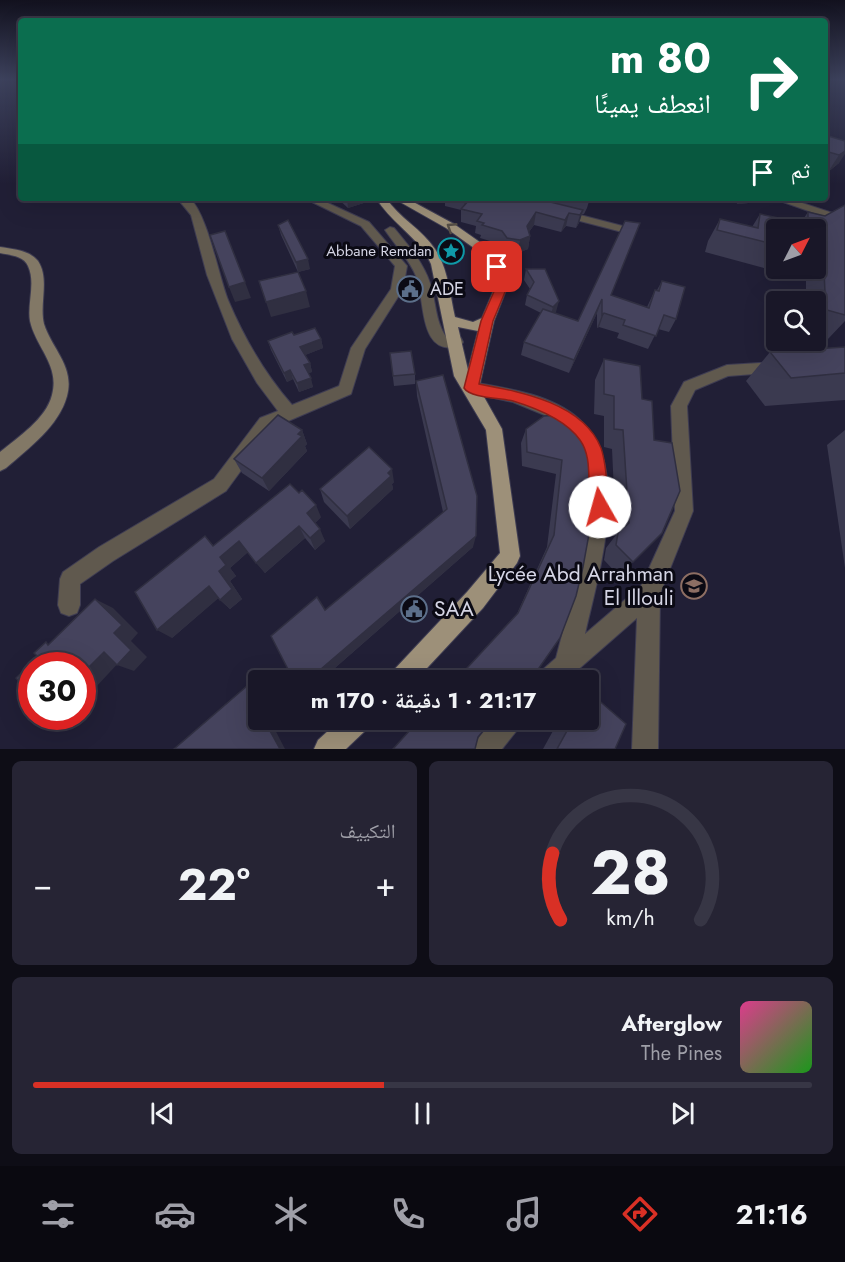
<!DOCTYPE html>
<html lang="ar">
<meta charset="utf-8">
<style>
body{margin:0;font-family:Jost,"Noto Naskh Arabic",sans-serif;background:#262434;color:#f1f3f6;direction:rtl;height:100vh;display:flex;flex-direction:column;font-size:22px;white-space:nowrap}
*{box-sizing:border-box;margin:0}
p{font-size:20px;color:#9f9fa8}
.icon{flex:none;width:33px;height:33px;fill:none;stroke:currentColor;stroke-width:2;stroke-linecap:round;stroke-linejoin:round}
.map{position:relative;height:749px;overflow:hidden;direction:ltr}
.drawer{display:flex;flex-direction:column;gap:12px;padding:12px;background:#0e0d16;flex:1}
.drawer>*{flex:none}
.top-card{position:absolute;left:18px;top:18px;width:810px;height:183px;border-radius:6px;box-shadow:0 6px 24px #0002,0 0 0 2px #373645;direction:rtl;background:#0b6e4f;color:#fff;overflow:hidden}
.needle{width:39px;rotate:48deg}
.controls{position:absolute;left:766px;top:219px;display:grid;gap:12px}
.controls a{display:grid;place-items:center;width:60px;height:60px;border-radius:6px;background:#191728;box-shadow:0 6px 24px #0002,0 0 0 2px #373645;font-size:30px}
.speed{position:absolute;left:18px;top:652px;display:flex;gap:12px;font-size:30px;font-weight:700;text-align:center}
.speed>*{display:grid;place-content:center;width:78px;height:78px;border-radius:50%;background:#191728;box-shadow:0 6px 24px #0002,0 0 0 2px #373645;line-height:1}
.speed .limit{border:9px solid #d22;background:#fff;color:#111}
.pin{position:absolute;display:grid;place-items:center;width:51px;height:51px;color:#fff;margin:-26px;border-radius:12px;box-shadow:0 3px 9px #0006}
.me{position:absolute;width:66px;margin:-33px;rotate:353deg;stroke-linejoin:round;filter:drop-shadow(0 0 4px #0008)}
.turn{display:flex;align-items:center;gap:21px;height:126px;padding:0 18px;font-size:27px}
.turn .icon{width:78px;height:78px;stroke-width:2.5}
.turn b{display:block;font-size:42px;line-height:51px}
.then{display:flex;align-items:center;height:57px;padding:0 18px;background:#0003;gap:12px;font-size:22px}
.big{font-size:45px;font-weight:700;line-height:1.1}
.drawer .card{flex:1;display:flex;flex-direction:column;justify-content:center;gap:9px;min-width:0;padding:0 21px;border-radius:9px;background:#262434}
.drawer .dial{align-items:center;gap:0}
.dial svg{height:156px;overflow:visible;fill:none;stroke:#373645;stroke-width:7;stroke-linecap:round;text-anchor:middle}
.dial text{fill:#f1f3f6;stroke:none}
.song{display:flex;align-items:center;gap:18px}
.cover{width:72px;height:72px;border-radius:9px;background:linear-gradient(135deg,hsl(330 70% 55%),hsl(120 70% 35%))}
.played{height:6px;border-radius:3px;background:linear-gradient(90deg,#d93025 45%,#373645 45%)}
.keys{display:flex;justify-content:space-around;direction:ltr}
.heat{display:flex;justify-content:space-between;align-items:center;font-size:33px;direction:ltr}
.drawer .tiles{flex:1;display:grid;gap:12px;grid-template-columns:1fr 1fr}
.card:last-child{grid-column:span 2}
.trip{position:absolute;left:248px;top:670px;width:351px;height:60px;border-radius:6px;background:#191728;box-shadow:0 6px 24px #0002,0 0 0 2px #373645;font-weight:700;line-height:60px;text-align:center;direction:rtl}
.menu{display:flex;height:96px;justify-content:space-around;align-items:center;background:#0a0910;color:#9f9fa8}
.menu .icon{width:42px;height:42px}
.menu .on{color:#d93025}
.menu b{font-size:27px;color:#f1f3f6}
.map>svg:first-child{display:block}
</style>
<div class="map">
<svg width="845" height="749" viewBox="0 0 845 749">
<rect width="100%" height="100%" fill="#211f36"/>
<g fill="none" stroke-linecap="round" stroke-linejoin="round">
<g stroke="#3e3c52" stroke-width="2">
<g id="street">
<path d="M177 198H189C207 212 218 274 228 300 244 338 265 374 292 405L339 386 351 348 391 289 395 266 361 226 304 198H317L369 222 407 266 403 289 365 349 351 394 272 428 226 491 113 561 80 584V605L77 613 69 616 61 613 58 605 60 579 63 572 99 547 214 479 260 418 278 411 257 383 232 339 207 275 191 215Z"/>
<path d="M772 198H787L845 217V224Z"/>
<path d="M561 210 634 229 635 231 630 234 557 215 556 213Z"/>
<path d="M390 227 394 228C408 245 423 262 430 283 436 301 435 321 446 337L461 338 463 342 461 346C418 358 426 302 416 276 409 259 395 245 385 230Z"/>
<path d="M776 362 781 364 783 368 781 372 728 376 695 390 687 406 693 511 660 594 658 749H632L637 618 565 681H535L539 673 556 658 577 578 591 507 586 451 579 440 566 427 547 416 513 402 466 392 463 388 466 384 471 382C506 388 551 394 579 419 633 465 598 575 585 634L641 586 675 511 671 406 684 382 727 365Z"/>
<path d="M493 720H521L518 729 502 749H473L477 740Z"/>
</g>
</g>
<g stroke="#3e3c52" stroke-width="2">
<path id="secondary" d="M0 247C13 249 29 250 38 261 50 279 39 304 44 324 52 349 75 367 67 396 59 426 29 448 6 468L0 471V452C18 437 46 419 52 395 60 365 36 348 30 321 27 304 36 283 28 266 24 256 10 255 0 253Z"/>
</g>
<g stroke="#3e3c52" stroke-width="2">
<g id="primary">
<path d="M376 198H386C399 218 422 229 435 249 448 268 450 295 455 317L473 322 482 318 498 280 485 256 446 228 393 198H406L454 224 494 252 510 280 494 321 479 388 502 429 520 556 517 563 483 608 415 681H387L391 673 467 592 500 553 486 430 454 376 431 264C419 237 391 223 376 198ZM458 327 478 331 468 370Z"/>
<path d="M340 720H370L367 729 346 749H314L318 740Z"/>
</g>
</g>
<use href="#street" fill="#60594e" fill-rule="evenodd"/>
<use href="#secondary" fill="#827866" fill-rule="evenodd"/>
<use href="#primary" fill="#9d9079" fill-rule="evenodd"/>
</g>
<g fill="#3b3a50">
<path d="M825 135 845 141 839 163 828 172 825 171Z"/>
<path d="M337 198H369L370 201 348 208Z"/>
<path d="M445 198H506L510 199 511 198H590L587 208 584 214H582L579 223 576 228 566 226 561 232 534 225 529 232 530 236 528 249 518 253 505 251 500 244 480 238 481 235 475 233 476 226 461 222V210L445 206Z"/>
<path d="M729 198H761L759 202 738 204Z"/>
<path d="M845 208V321L828 339 816 336V302H806V273L789 268H816V230H796L808 212 825 216Z"/>
<path d="M760 214 777 230V265H775L771 270 705 252 708 241 720 219 752 227Z"/>
<path d="M625 221 611 295 647 307 655 290H657L662 281 676 319 669 332 658 329 648 349 617 338 619 333 599 327 597 328V313L569 373 521 355 524 342 541 313 525 305 527 295 530 289 524 280 526 269 556 312 554 313 578 321Z"/>
<path d="M278 225 310 269 298 272 281 235Z"/>
<path d="M294 335 321 339 323 348 305 355 310 363 312 372 308 373 313 387 299 392 293 379 287 382 271 350 268 341Z"/>
<path d="M845 347V400L765 406 746 381 770 352Z"/>
<path d="M390 353 415 374V384L394 386Z"/>
<path d="M604 359 642 399 662 533 619 576 604 560 606 548 616 535 612 449 604 447V416L594 414 595 380Z"/>
<path d="M416 381 473 547 320 681H294L443 512 417 396Z"/>
<path d="M557 415 583 567 516 616 547 547 556 474 522 466 521 443 526 429Z"/>
<path d="M302 430 307 444 305 446 307 451 269 491 242 473 234 459Z"/>
<path d="M845 430V568L827 445Z"/>
<path d="M394 482 392 484 393 489 350 529 324 502 320 489Z"/>
<path d="M321 517 315 523 325 541 315 550 305 538 265 573 248 552 230 568 236 576 230 581 242 599 230 609 218 598 172 638 205 536 214 546Z"/>
<path d="M559 720H588L615 749H543Z"/>
</g>
<g fill="#302f41">
<path d="M845 151V154L839 163 828 172 839 155Z"/>
<path d="M347 198H369L370 201 348 208Z"/>
<path d="M465 198H477L464 211Z"/>
<path d="M741 198H761L759 202 738 204Z"/>
<path d="M583 210 579 223 576 228 580 215Z"/>
<path d="M536 212 534 225 524 239 527 226Z"/>
<path d="M569 213 566 226 561 232 565 220Z"/>
<path d="M530 236 528 249 518 253 520 240Z"/>
<path d="M308 259 310 269 298 272 296 262Z"/>
<path d="M245 282 251 298 235 302 229 287Z"/>
<path d="M306 291 310 307 271 317 266 302Z"/>
<path d="M602 299 597 313 569 373 574 360Z"/>
<path d="M559 301 556 312 550 318 553 307Z"/>
<path d="M604 313 599 327 597 328 602 315Z"/>
<path d="M321 339 323 348 303 356 300 347Z"/>
<path d="M310 363 312 372 307 374 304 365Z"/>
<path d="M290 370 293 379 287 382 284 373Z"/>
<path d="M311 378 313 387 299 392 297 383Z"/>
<path d="M302 430 307 444 305 446 307 451 269 491 262 478Z"/>
<path d="M392 469 394 482 392 484 393 489 350 529 347 516Z"/>
<path d="M316 505 321 517 312 526 307 513Z"/>
<path d="M299 526 305 538 265 573 256 563Z"/>
<path d="M320 529 325 541 315 550 310 538Z"/>
<path d="M205 536 216 548 239 541 248 552 230 568 236 576 230 581 242 599 230 609 220 600V557Z"/>
<path d="M476 536 473 547 320 681H307Z"/>
<path d="M209 586 221 596 172 638 157 630Z"/>
<path d="M95 599 113 608 138 633 131 641 147 657 134 671 117 665Z"/>
<path d="M104 652 122 659 82 702V674Z"/>
<path d="M247 686 254 690 258 698V708Z"/>
<path d="M264 720H270L285 749H280Z"/>
</g>
<g fill="#45435d" stroke="#302f41" stroke-width="1.5">
<path d="M825 135 845 141V151L839 155 825 151Z"/>
<path d="M471 198H506L510 199 511 198H534L583 210 580 215 569 213 565 220 536 212 527 226 530 236 520 240 507 238 502 231 482 225 484 223 477 221 482 214 461 209Z"/>
<path d="M572 198H590L588 202Z"/>
<path d="M845 205V315L816 307V290L825 292 823 250 816 249V230H808V212L825 216Z"/>
<path d="M760 214 779 218V225L796 230H777V245L717 230 720 219 758 228Z"/>
<path d="M288 220 308 259 296 262 278 225Z"/>
<path d="M625 221 640 223 611 295 649 308 655 290 659 291 662 281 685 287 676 319 664 315 656 336 623 325 625 320 604 313 602 315V299L574 360 524 342 543 309 578 321Z"/>
<path d="M225 231 245 282 229 287 210 235Z"/>
<path d="M526 269H545L559 301 553 307 527 295 534 282Z"/>
<path d="M298 272 306 291 266 302 259 281Z"/>
<path d="M315 328 321 339 300 347 310 363 304 365 311 378 297 383 290 370 284 373 268 341 292 332 294 335Z"/>
<path d="M845 347V373L791 378 770 352Z"/>
<path d="M411 351 415 374 393 376 390 353Z"/>
<path d="M604 359 640 366 642 399 652 401 654 440 672 443 680 491 662 533 633 562 616 545 618 533 629 523 623 430 614 429V396L604 394Z"/>
<path d="M443 375 477 496 476 536 307 681H294L271 636 317 597 325 610 447 509 416 381Z"/>
<path d="M278 415 302 430 298 434 302 436 262 478 234 459Z"/>
<path d="M557 415 591 442 594 472 595 501 583 567 576 596 560 638 530 681H455L518 613 554 535 562 460 527 452 526 429 544 416Z"/>
<path d="M369 447 392 469 388 473 391 476 347 516 320 489Z"/>
<path d="M290 484 299 493 302 490 316 505 307 513 320 529 310 538 299 526 256 563 239 541 220 557 226 565 219 571 232 589 220 600 209 586 157 630 135 592 205 536 213 546Z"/>
<path d="M95 599 122 625 114 633 131 650 117 665 104 652 82 674V666H32V696L16 678 38 657 34 653 46 642 48 645Z"/>
<path d="M247 686 258 708V720H264L280 749H174Z"/>
<path d="M588 691 626 724 615 749H557L573 720H588Z"/>
<path d="M419 720H492L478 737 475 749H393Z"/>
</g>
<defs><path id="oneway-chevron" d="M-2-3.5L2.5 0L-2 3.5" fill="none" stroke-width="1.6" stroke-linecap="round" stroke-linejoin="round" transform="scale(1.5)"/></defs>
<use stroke="#544d46" href="#oneway-chevron" transform="translate(451 227) rotate(-147)"/>
<linearGradient id="sky" x2="0" y2="1"><stop stop-color="#12111e"/><stop offset="0.43" stop-color="#3d425d"/><stop offset="1" stop-color="#3d425d" stop-opacity="0"/></linearGradient>
<rect width="845" height="184" fill="url(#sky)"/>
<path fill="#d93025" stroke="#8d1f18" stroke-width="1.5" d="M497 264 501 265 510 280 493 321 479 384C521 392 583 403 601 448 607 465 607 489 609 507L606 513 600 515 594 513C584 490 595 461 580 440 566 420 536 408 513 401 501 398 470 398 464 388L481 321 499 280 492 267Z"/>
<defs>
<g id="sight-ring" transform="scale(1.35)"><circle r="9.5" fill="#0b0a14" stroke="#0f9aa8" stroke-width="1.5"/><path d="M0-6L1.8-2.2L6-1.7L2.9 1.2L3.7 5.4L0 3.3L-3.7 5.4L-2.9 1.2L-6-1.7L-1.8-2.2Z" fill="#0f9aa8"/></g>
<g id="civic-ring" transform="scale(1.35)"><circle r="9.5" fill="#0b0a14" stroke="#5c6f8a" stroke-width="1.5"/><path d="M-.6-6.5H3V-4.5H.6V-3L4-1V1h2V6H-6V1h2V-1L-.6-3ZM-1.2 2.5V6h2.4V2.5Z" fill="#5c6f8a"/></g>
<g id="school-ring" transform="scale(1.35)"><circle r="9.5" fill="#0b0a14" stroke="#8d6e63" stroke-width="1.5"/><path d="M0-5L7-2L0 1L-7-2ZM-4 1L0 2.5L4 1V4Q0 6-4 4Z" fill="#8d6e63"/></g>
</defs>
<g fill-rule="evenodd">
<use href="#sight-ring" x="451" y="251"/>
<use href="#civic-ring" x="410" y="289"/>
<use href="#school-ring" x="694" y="586"/>
<use href="#civic-ring" x="414" y="609"/>
</g>
<g text-anchor="middle" stroke-width="6" stroke-linejoin="round" paint-order="stroke">
<g font-size="15" fill="#d5d5e5" stroke="#0b0a14" text-anchor="end">
<text x="432" y="256">Abbane Remdan</text>
</g>
<g font-size="18" fill="#d5d5e5" stroke="#0b0a14" text-anchor="start">
<text x="430" y="295">ADE</text>
</g>
<g font-size="21" fill="#d5d5e5" stroke="#0b0a14" text-anchor="end">
<text x="674" y="581">Lycée Abd Arrahman<tspan x="674" dy="24">El Illouli</tspan></text>
<text x="434" y="616" text-anchor="start">SAA</text>
</g>
</g>
</svg>
<div class="controls">
<a><svg class="needle" viewBox="-14 -14 28 28"><path d="M0-13l5 13h-10z" fill="#e53935"/><path d="M0 13l5-13h-10z" fill="#9f9fa8"/></svg></a>
<a><svg class="icon" aria-label="search" viewBox="0 0 24 24"><circle cx="10" cy="10" r="6"/><path d="M15 15l6 6"/></svg></a>
</div>
<div class="speed"><div class="limit">30</div></div>
<div class="pin" style="left:497px;top:267px;background:#d93025"><svg class="icon" aria-label="arrive" viewBox="0 0 24 24"><path d="M6 21V4h12l-3 4 3 4H6"/></svg></div>
<svg class="me" style="left:600px;top:507px" viewBox="-20 -20 40 40"><circle r="19" fill="#fff"/><path d="M0-13L10 11 0 6-10 11z" fill="#d93025"/></svg>
<div class="trip">21:17 · 1 دقيقة · 170 m</div>
<div class="top-card">
<div class="turn"><svg class="icon" aria-label="right" viewBox="0 0 24 24"><path d="M7 20v-9h11M14 6l5 5-5 5"/></svg><div><b>80 m</b>انعطف يمينًا</div></div>
<div class="then">ثم<svg class="icon" aria-label="arrive" viewBox="0 0 24 24"><path d="M6 21V4h12l-3 4 3 4H6"/></svg></div>
</div>
</div>
<section class="drawer">
<div class="tiles">
<div class="card dial"><svg viewBox="0 0 100 80">
<path d="M14 69A42 42 0 1 1 86 69"/>
<path d="M14 69A42 42 0 0 1 10 35" stroke="#d93025"/>
<text x="50" y="56" font-size="32" font-weight="700">28</text>
<text x="50" y="72" font-size="11">km/h</text>
</svg></div>
<div class="card"><p>التكييف</p>
<div class="heat"><a>−</a><b class="big">22°</b><a>+</a></div>
</div>
<div class="card">
<div class="song"><i class="cover"></i><div><b>Afterglow</b><p>The Pines</p></div></div>
<div class="played"></div>
<div class="keys"><svg class="icon" aria-label="previous" viewBox="0 0 24 24"><path d="M18 5L8 12l10 7zM5 5v14"/></svg><svg class="icon" aria-label="pause" viewBox="0 0 24 24"><path d="M8 5v14M16 5v14"/></svg><svg class="icon" aria-label="next" viewBox="0 0 24 24"><path d="M6 5l10 7-10 7zM19 5v14"/></svg></div>
</div>
</div>
</section>
<nav class="menu">
<b>21:16</b>
<svg class="icon on" aria-label="directions" viewBox="0 0 24 24"><path d="M12 3l9 9-9 9-9-9zM9 14v-3h6M13 9l2 2-2 2"/></svg>
<svg class="icon" aria-label="music" viewBox="0 0 24 24"><path d="M9 18V5l10-2v13"/><circle cx="6" cy="18" r="3"/><circle cx="16" cy="16" r="3"/></svg>
<svg class="icon" aria-label="phone" viewBox="0 0 24 24"><path d="M5 4h4l2 5-3 2q2 4 5 5l2-3 5 2v4C11 20 4 13 5 4z"/></svg>
<svg class="icon" aria-label="climate" viewBox="0 0 24 24"><path d="M12 3v18M4 7l16 10M4 17L20 7"/></svg>
<svg class="icon" aria-label="car" viewBox="0 0 24 24"><path d="M5 17H2v-5l4-1 3-4h7l3 4 3 1v5h-3M9 17h6M6 11h13"/><circle cx="7" cy="17" r="2"/><circle cx="17" cy="17" r="2"/></svg>
<svg class="icon" aria-label="filters" viewBox="0 0 24 24"><path d="M4 7h16M4 17h16"/><circle cx="9" cy="7" r="2"/><circle cx="15" cy="17" r="2"/></svg>
</nav>
